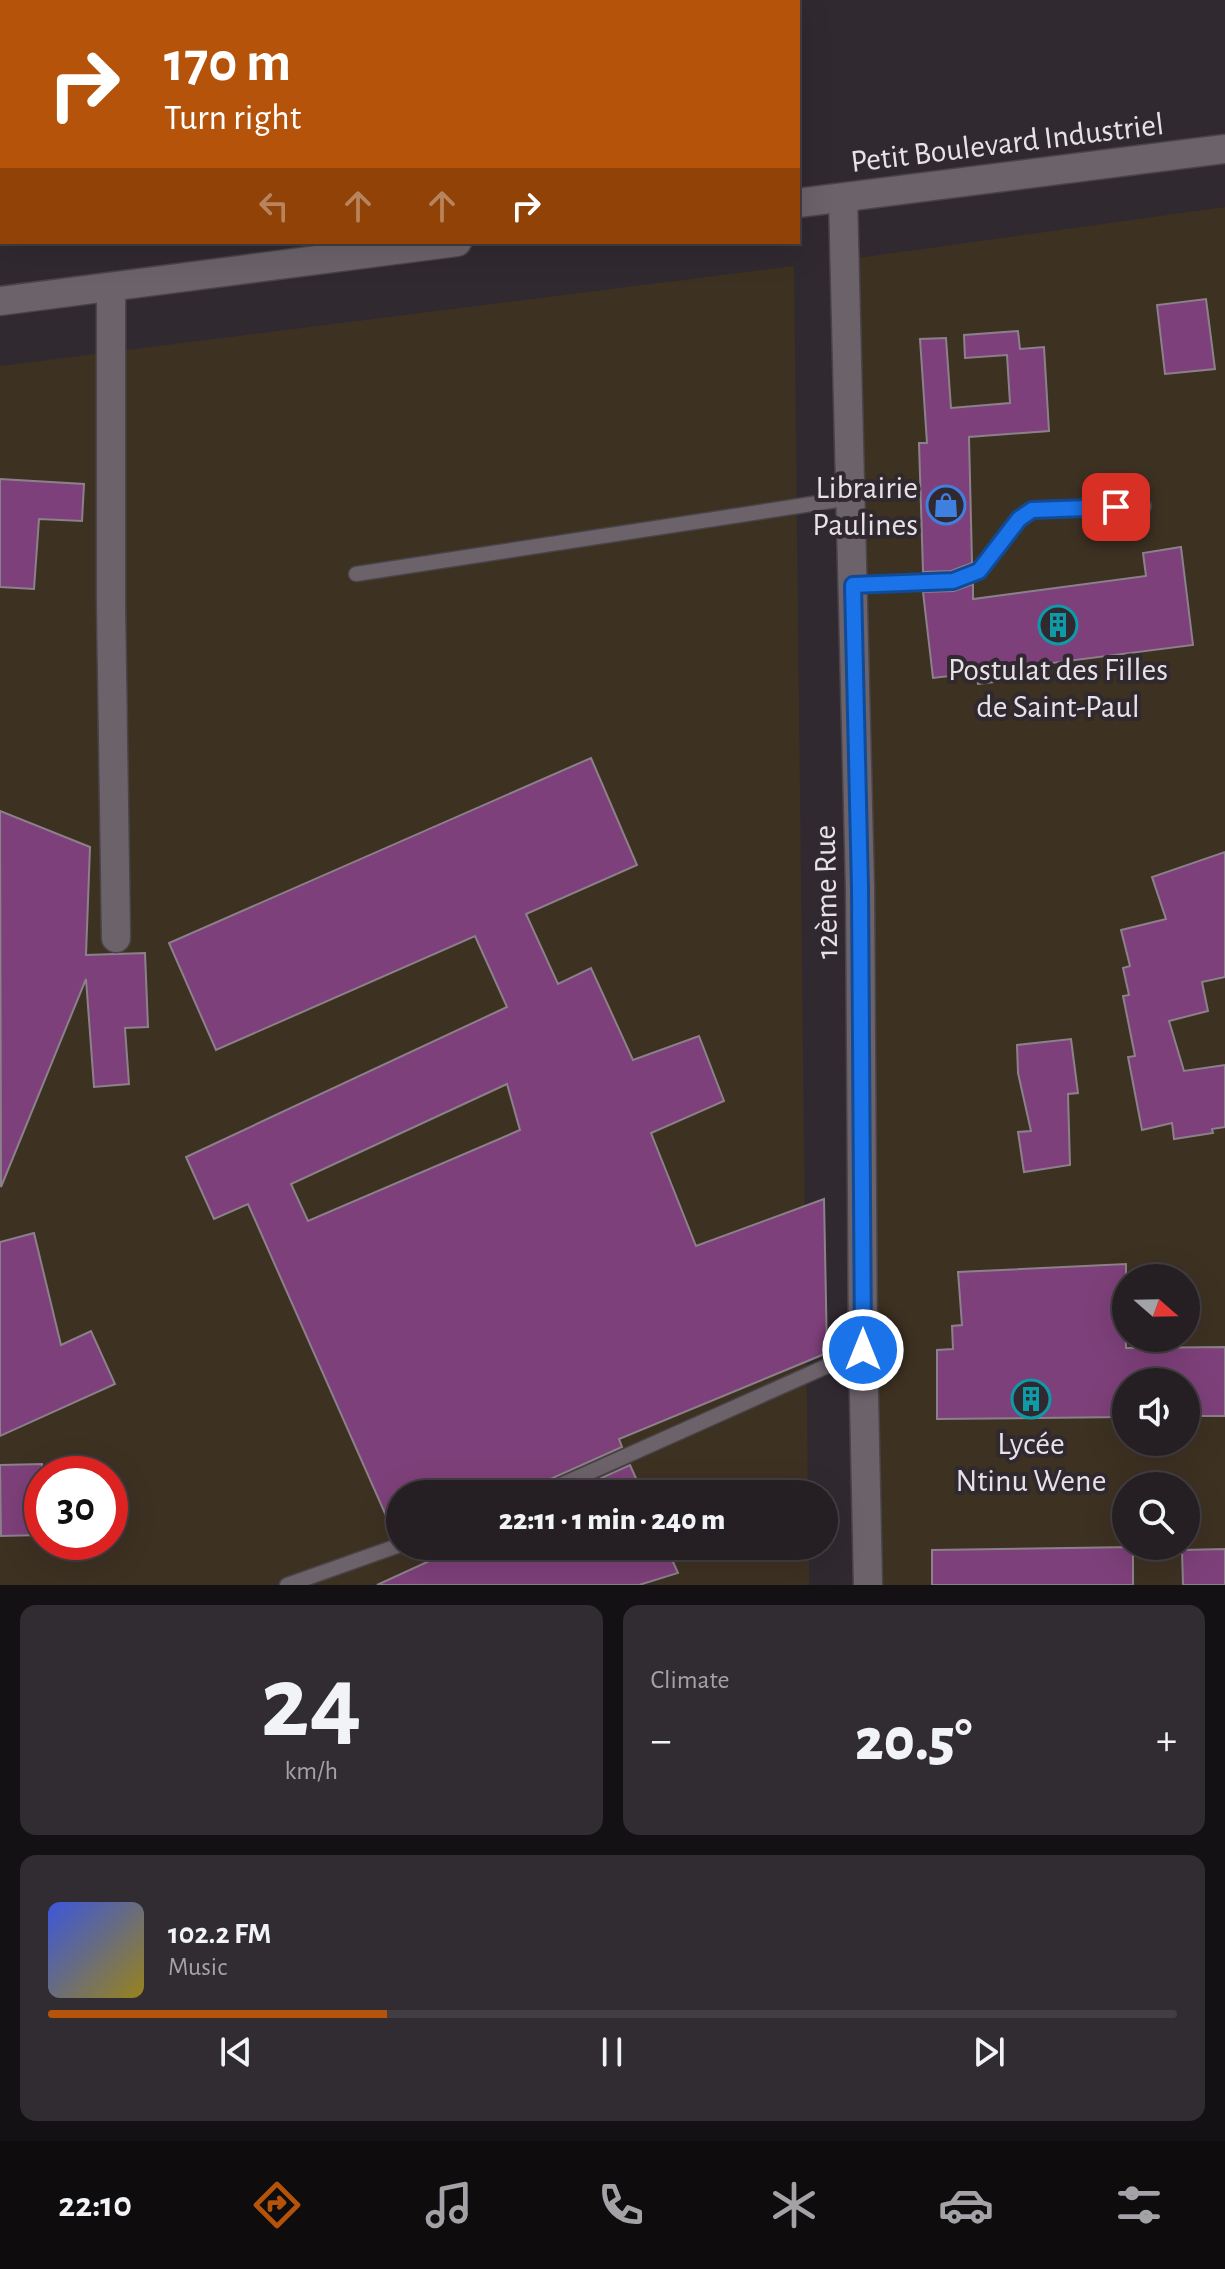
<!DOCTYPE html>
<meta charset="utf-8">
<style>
body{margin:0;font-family:"Alegreya Sans",sans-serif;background:#312c31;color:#f1f3f6;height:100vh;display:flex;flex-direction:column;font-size:30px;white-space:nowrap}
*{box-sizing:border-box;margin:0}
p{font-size:26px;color:#a3a2a6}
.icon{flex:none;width:44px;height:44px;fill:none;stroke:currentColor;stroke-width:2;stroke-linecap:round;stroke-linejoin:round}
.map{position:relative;height:1585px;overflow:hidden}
.panel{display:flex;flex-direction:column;gap:20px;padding:20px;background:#141114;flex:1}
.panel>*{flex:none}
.hud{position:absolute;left:0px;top:0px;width:800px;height:244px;box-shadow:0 8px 32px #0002,0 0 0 2px #423d41;background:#b45309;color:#fff;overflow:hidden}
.needle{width:52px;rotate:110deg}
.tools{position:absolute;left:1112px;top:1264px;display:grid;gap:16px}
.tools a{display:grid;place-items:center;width:88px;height:88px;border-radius:50%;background:#251f24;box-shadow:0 8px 32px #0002,0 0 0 2px #423d41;font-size:40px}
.speed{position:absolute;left:24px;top:1456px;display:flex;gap:16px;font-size:40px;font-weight:700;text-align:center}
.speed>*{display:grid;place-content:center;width:104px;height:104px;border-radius:50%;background:#251f24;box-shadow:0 8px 32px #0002,0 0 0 2px #423d41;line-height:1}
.speed .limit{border:12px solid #d22;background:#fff;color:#111}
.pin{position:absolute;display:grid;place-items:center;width:68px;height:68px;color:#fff;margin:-34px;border-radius:16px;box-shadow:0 4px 12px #0006}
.me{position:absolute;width:88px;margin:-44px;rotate:0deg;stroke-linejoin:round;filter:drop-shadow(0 0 6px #0008)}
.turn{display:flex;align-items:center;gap:28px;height:168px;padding:0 32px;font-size:36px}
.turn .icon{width:104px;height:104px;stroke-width:2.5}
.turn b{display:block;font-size:56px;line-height:68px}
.lanes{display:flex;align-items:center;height:76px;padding:0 32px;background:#0003;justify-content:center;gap:40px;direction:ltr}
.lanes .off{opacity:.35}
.big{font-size:60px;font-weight:800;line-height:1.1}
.panel .card{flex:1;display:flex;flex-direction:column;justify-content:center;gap:12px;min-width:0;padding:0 28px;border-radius:16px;background:#312c31}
.panel .dial{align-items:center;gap:0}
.dial b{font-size:104px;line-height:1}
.song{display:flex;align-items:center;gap:24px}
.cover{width:96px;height:96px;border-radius:12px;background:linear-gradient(135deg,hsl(230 70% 55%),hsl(50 70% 35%))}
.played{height:8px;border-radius:4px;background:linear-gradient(90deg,#b45309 30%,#423d41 30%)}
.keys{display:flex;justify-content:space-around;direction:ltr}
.heat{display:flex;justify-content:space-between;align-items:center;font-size:44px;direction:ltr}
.panel .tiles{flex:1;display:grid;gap:20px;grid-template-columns:1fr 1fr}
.card:last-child{grid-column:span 2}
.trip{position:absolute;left:386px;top:1480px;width:452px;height:80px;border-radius:40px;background:#251f24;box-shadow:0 8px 32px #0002,0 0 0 2px #423d41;font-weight:800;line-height:80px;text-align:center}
.dock{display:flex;height:128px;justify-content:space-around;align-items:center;background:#0f0c0e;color:#a3a2a6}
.dock .icon{width:56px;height:56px}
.dock .current{color:#b45309}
.dock b{font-size:36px;color:#f1f3f6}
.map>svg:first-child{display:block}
</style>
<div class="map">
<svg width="1225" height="1585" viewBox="0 0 1225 1585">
<rect width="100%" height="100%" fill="#312930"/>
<g fill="#3d3122" fill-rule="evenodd">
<path d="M1225 207V1585H881L851 259ZM1126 1278H1186V1338H1126ZM1126 1382H1186V1442H1126ZM1126 1486H1186V1546H1126Z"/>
<path d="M794 266 808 1494H400V1546H809V1585H0V366ZM42 1474H110V1542H42Z"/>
</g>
<g fill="#7e407a" stroke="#8b818a" stroke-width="2" fill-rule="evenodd">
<path d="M1206 299 1215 369 1165 374 1157 305Z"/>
<path d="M1018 331 1020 349 1044 347 1049 431 969 437 972 563 951 571 923 572 919 443H927L920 339 946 338 951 408 1010 403 1007 355 965 358 964 335Z"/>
<path d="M0 479 84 484 82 521 39 519 34 589 0 587Z"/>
<path d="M1181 547 1193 645 1028 666 1029 678 978 684 976 673 933 678 923 592 954 591 973 584V599L1146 576 1143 553Z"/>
<path d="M591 758 637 865 526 914 558 984 591 968 633 1060 699 1036 724 1101 651 1133 696 1246 824 1199 827 1353 619 1439 622 1447 537 1485 531 1494H400V1535L395 1536 248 1204 214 1219 186 1157 507 1007 475 936 216 1050 169 943ZM507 1084 520 1130 308 1221 291 1184Z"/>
<path d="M0 811 90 847 86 955 145 953 148 1027 125 1028 129 1084 94 1087 86 979 1 1187Z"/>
<path d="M1225 852V977L1202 982 1208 1011 1169 1021 1184 1071 1225 1065V1127L1212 1129 1213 1133 1174 1139 1172 1123 1142 1130 1128 1057 1135 1056 1123 996 1129 995 1123 968 1130 966 1121 930 1166 919 1152 877Z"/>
<path d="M1071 1039 1078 1093 1068 1094 1070 1165 1024 1172 1018 1132 1031 1131 1018 1073 1017 1045Z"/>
<path d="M34 1233 61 1345 91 1331 115 1384 0 1436V1242Z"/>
<path d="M1126 1264V1348L1225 1347V1416H1186V1382H1126V1417L937 1419V1350L953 1349 952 1326 962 1325 958 1272Z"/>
<path d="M42 1464V1535L1 1536 0 1465Z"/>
<path d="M630 1465 643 1494H566Z"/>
<path d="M462 1546H666L678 1573 639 1585H377Z"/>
<path d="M1133 1547V1585H932V1550Z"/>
<path d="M1225 1549V1585H1183L1182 1550Z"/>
</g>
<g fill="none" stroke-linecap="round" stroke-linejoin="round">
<g stroke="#4a4449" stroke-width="17">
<g id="lane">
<path d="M356 574 851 498"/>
<path d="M853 585 953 581 979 571 1019 519 1032 510 1144 506"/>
<path d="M541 1494 863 1350"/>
<path d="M287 1585 400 1545"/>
</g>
</g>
<g stroke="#4a4449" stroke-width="31">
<g id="street">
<path d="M843 198 860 888 863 1350 868 1585"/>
<path d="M798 203 1225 149"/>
<path d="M111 287V605L116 938"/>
<path d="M0 301 457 242"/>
</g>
</g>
<g stroke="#4a4449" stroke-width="47">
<g id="highway">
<path d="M115 2 146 0"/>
<path d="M0 15 2 14"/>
</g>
</g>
<use href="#lane" stroke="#6c636a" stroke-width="14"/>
<use href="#street" stroke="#6c636a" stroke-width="28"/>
<use href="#highway" stroke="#d8671d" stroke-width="44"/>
</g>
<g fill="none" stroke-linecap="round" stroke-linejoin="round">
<g stroke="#114b97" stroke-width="20">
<path id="route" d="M863 1350 860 888 853 585 953 581 979 571 1019 519 1032 510 1116 507"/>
</g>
<use href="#route" stroke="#1a73e8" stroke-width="14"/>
</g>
<defs>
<g id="shop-ring" transform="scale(2)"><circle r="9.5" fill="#312930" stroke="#3f7fe0" stroke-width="1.5"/><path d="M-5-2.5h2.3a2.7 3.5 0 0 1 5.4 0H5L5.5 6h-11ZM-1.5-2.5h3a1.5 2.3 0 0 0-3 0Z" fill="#3f7fe0"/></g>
<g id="building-ring" transform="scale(2)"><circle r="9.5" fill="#312930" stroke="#0f9aa8" stroke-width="1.5"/><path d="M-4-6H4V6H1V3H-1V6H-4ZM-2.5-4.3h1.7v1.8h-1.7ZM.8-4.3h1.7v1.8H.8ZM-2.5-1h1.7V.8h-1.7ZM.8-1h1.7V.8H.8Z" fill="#0f9aa8"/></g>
</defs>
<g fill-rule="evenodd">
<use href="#shop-ring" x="946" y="505"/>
<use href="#building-ring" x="1058" y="625"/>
<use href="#building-ring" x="1031" y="1399"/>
</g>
<g text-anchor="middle" stroke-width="8" stroke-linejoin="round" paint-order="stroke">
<g font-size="32" fill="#e7e2e6" stroke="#312930">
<text transform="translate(1007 142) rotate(-7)" y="11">Petit Boulevard Industriel</text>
<text transform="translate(825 892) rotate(-91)" y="11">12ème Rue</text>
</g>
<g font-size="32" fill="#e7e2e6" stroke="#312930">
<text x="918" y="498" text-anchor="end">Librairie<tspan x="918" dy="37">Paulines</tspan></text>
<text x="1058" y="680">Postulat des Filles<tspan x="1058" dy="37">de Saint-Paul</tspan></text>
<text x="1031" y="1454">Lycée<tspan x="1031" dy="37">Ntinu Wene</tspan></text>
</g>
</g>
</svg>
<div class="tools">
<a><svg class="needle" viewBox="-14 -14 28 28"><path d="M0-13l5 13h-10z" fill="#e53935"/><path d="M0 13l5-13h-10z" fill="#a3a2a6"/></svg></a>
<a><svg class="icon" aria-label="sound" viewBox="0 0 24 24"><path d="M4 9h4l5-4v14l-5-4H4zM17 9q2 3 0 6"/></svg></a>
<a><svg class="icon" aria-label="search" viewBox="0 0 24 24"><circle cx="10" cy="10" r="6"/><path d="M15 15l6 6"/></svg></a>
</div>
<div class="speed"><div class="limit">30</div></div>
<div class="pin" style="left:1116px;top:507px;background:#d93025"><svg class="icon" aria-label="arrive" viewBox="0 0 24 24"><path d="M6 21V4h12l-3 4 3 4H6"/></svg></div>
<svg class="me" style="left:863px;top:1350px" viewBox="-20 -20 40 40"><circle r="17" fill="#1a73e8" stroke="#fff" stroke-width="3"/><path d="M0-11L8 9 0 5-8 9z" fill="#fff"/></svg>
<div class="trip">22:11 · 1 min · 240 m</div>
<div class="hud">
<div class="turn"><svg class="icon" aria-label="right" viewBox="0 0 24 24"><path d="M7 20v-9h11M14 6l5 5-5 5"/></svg><div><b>170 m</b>Turn right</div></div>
<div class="lanes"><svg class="icon off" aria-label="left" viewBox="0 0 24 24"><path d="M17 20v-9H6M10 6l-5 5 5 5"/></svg><svg class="icon off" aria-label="ahead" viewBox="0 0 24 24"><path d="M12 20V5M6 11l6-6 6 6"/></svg><svg class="icon off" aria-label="ahead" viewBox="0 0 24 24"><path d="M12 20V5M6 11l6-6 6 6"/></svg><svg class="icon" aria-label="right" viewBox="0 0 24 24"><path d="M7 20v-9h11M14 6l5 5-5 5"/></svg></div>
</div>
</div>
<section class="panel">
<div class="tiles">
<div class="card dial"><b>24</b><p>km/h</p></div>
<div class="card"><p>Climate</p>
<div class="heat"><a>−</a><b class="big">20.5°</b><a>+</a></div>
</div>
<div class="card">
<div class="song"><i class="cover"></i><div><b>102.2 FM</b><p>Music</p></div></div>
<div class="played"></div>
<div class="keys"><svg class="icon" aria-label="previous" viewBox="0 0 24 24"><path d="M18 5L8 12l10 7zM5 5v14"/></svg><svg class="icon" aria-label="pause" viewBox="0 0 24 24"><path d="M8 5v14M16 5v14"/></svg><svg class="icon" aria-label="next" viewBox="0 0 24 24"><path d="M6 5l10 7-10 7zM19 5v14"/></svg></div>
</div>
</div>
</section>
<nav class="dock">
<b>22:10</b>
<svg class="icon current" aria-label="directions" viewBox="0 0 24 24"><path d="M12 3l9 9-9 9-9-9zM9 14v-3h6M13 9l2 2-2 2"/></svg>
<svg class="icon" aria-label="music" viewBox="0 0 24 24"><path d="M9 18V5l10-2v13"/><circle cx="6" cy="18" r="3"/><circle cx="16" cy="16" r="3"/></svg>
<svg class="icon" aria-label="phone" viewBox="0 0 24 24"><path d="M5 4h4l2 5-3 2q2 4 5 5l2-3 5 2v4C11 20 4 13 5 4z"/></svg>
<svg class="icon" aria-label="climate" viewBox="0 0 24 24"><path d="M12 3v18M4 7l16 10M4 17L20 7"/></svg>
<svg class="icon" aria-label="car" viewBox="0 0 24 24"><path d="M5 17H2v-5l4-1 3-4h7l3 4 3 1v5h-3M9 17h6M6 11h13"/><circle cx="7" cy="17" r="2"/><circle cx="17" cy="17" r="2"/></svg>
<svg class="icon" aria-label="filters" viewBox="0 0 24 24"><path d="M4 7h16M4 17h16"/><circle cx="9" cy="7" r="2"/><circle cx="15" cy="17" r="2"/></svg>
</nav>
